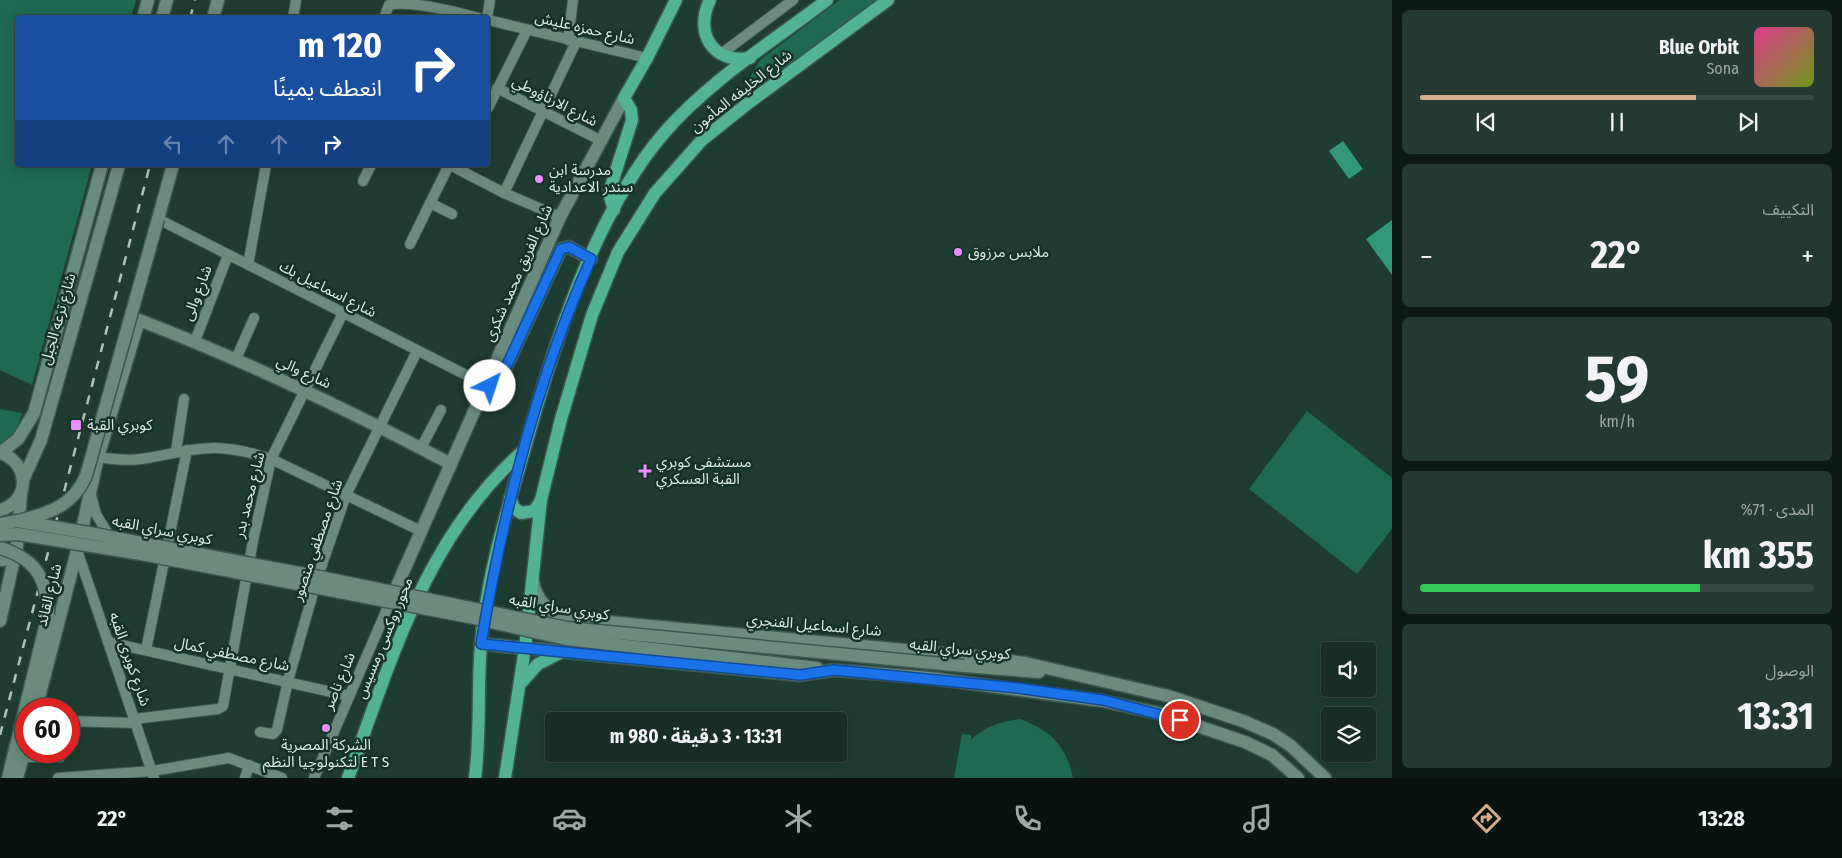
<!DOCTYPE html>
<html lang="ar">
<meta charset="utf-8">
<style>
body{margin:0;font-family:"Fira Sans Condensed","Noto Sans Arabic",sans-serif;background:#243932;color:#f1f3f6;direction:rtl;height:100vh;display:flex;flex-direction:column;font-size:19px;white-space:nowrap}
*{box-sizing:border-box;margin:0}
p{font-size:16px;color:#9ea8a7}
.icon{flex:none;width:28px;height:28px;fill:none;stroke:currentColor;stroke-width:2;stroke-linecap:round;stroke-linejoin:round}
.map{position:relative;flex:1;overflow:hidden;direction:ltr}
.sheet{display:flex;flex-direction:column;gap:10px;padding:10px;background:#0d1915;width:450px}
.sheet>*{flex:none}
.guide{position:absolute;left:15px;top:15px;width:475px;height:152px;border-radius:5px;box-shadow:0 2px 12px #0003,0 0 0 1px #364943;direction:rtl;background:#1a4fa0;color:#fff;overflow:hidden}
.fabs{position:absolute;left:1321px;top:642px;display:grid;gap:10px}
.fabs a{display:grid;place-items:center;width:55px;height:55px;border-radius:5px;background:#172d26;box-shadow:0 2px 12px #0003,0 0 0 1px #364943;font-size:25px}
.speed{position:absolute;left:15px;top:698px;display:flex;gap:10px;font-size:25px;font-weight:700;text-align:center}
.speed>*{display:grid;place-content:center;width:65px;height:65px;border-radius:50%;background:#172d26;box-shadow:0 2px 12px #0003,0 0 0 1px #364943;line-height:1}
.speed .limit{border:8px solid #d22;background:#fff;color:#111}
.pin{position:absolute;display:grid;place-items:center;width:42px;height:42px;color:#fff;margin:-21px;border:2px solid #fff;border-radius:50%;box-shadow:0 1px 5px #0007}
.me{position:absolute;width:55px;margin:-28px;rotate:41deg;stroke-linejoin:round;filter:drop-shadow(0 0 4px #0008)}
.turn{display:flex;align-items:center;gap:18px;height:105px;padding:0 25px;font-size:22px}
.turn .icon{width:65px;height:65px;stroke-width:2.5}
.turn b{display:block;font-size:35px;line-height:42px}
.lanes{display:flex;align-items:center;height:48px;padding:0 25px;background:#0003;justify-content:center;gap:25px;direction:ltr}
.lanes .off{opacity:.35}
.big{font-size:38px;font-weight:700;line-height:1.1}
.sheet .widget{flex:1;display:flex;flex-direction:column;justify-content:center;gap:8px;min-width:0;padding:0 18px;border-radius:8px;background:#243932}
.sheet .dial{align-items:center;gap:0}
.dial b{font-size:65px;line-height:1}
.song{display:flex;align-items:center;gap:15px}
.cover{width:60px;height:60px;border-radius:8px;background:linear-gradient(135deg,hsl(330 70% 55%),hsl(80 70% 35%))}
.played{height:5px;border-radius:2px;background:linear-gradient(90deg,#d6ab8b 70%,#364943 70%)}
.keys{display:flex;justify-content:space-around;direction:ltr}
.heat{display:flex;justify-content:space-between;align-items:center;font-size:28px;direction:ltr}
.charge{height:8px;border-radius:4px;background:linear-gradient(90deg,#34c759 71%,#364943 0)}
.trip{position:absolute;left:545px;top:712px;width:302px;height:50px;border-radius:5px;background:#172d26;box-shadow:0 2px 12px #0003,0 0 0 1px #364943;font-weight:700;line-height:50px;text-align:center;direction:rtl}
.tabs{display:flex;height:80px;justify-content:space-around;align-items:center;background:#09120f;color:#9ea8a7}
.tabs .icon{width:35px;height:35px}
.tabs .on{color:#d6ab8b}
.tabs b{font-size:22px;color:#f1f3f6}
main{display:flex;flex:1;min-height:0}
.map>svg:first-child{display:block}
</style>
<main>
<section class="sheet">
<div class="widget">
<div class="song"><i class="cover"></i><div><b>Blue Orbit</b><p>Sona</p></div></div>
<div class="played"></div>
<div class="keys"><svg class="icon" aria-label="previous" viewBox="0 0 24 24"><path d="M18 5L8 12l10 7zM5 5v14"/></svg><svg class="icon" aria-label="pause" viewBox="0 0 24 24"><path d="M8 5v14M16 5v14"/></svg><svg class="icon" aria-label="next" viewBox="0 0 24 24"><path d="M6 5l10 7-10 7zM19 5v14"/></svg></div>
</div>
<div class="widget"><p>التكييف</p>
<div class="heat"><a>−</a><b class="big">22°</b><a>+</a></div>
</div>
<div class="widget dial"><b>59</b><p>km/h</p></div>
<div class="widget"><p>المدى · 71%</p><b class="big">355 km</b><div class="charge"></div></div>
<div class="widget"><p>الوصول</p><b class="big">13:31</b></div>
</section>
<div class="map">
<svg width="1392" height="778" viewBox="0 0 1392 778">
<rect width="100%" height="100%" fill="#1f3c32"/>
<g fill="#1f6852">
<path d="M0 0H136L131 17 18 18V165H92L32 385 0 370Z"/>
<path d="M840 0H880L758 90 738 97 760 60Z"/>
<path d="M0 409 22 413 12 445 0 450Z"/>
<path d="M1307 411 1392 478V529L1357 574 1249 489Z"/>
<path d="M1020 719C1050 730 1067 746 1073 778H954L962 734 971 735V740C985 726 1000 722 1020 719Z"/>
</g>
<g fill="#309778">
<path d="M1343 141 1363 169 1349 179 1329 151Z"/>
<path d="M1392 220V275L1366 239Z"/>
</g>
<g fill="none" stroke-linecap="round" stroke-linejoin="round">
<g stroke="#3c574f" stroke-width="12">
<g id="street">
<path d="M293 18 296 0"/>
<path d="M384 18 389 5C409 0 458 12 479 18"/>
<path d="M487 18 490 0"/>
<path d="M488 20 647 58"/>
<path d="M568 40 573 0"/>
<path d="M721 54 793 0"/>
<path d="M497 88 600 140"/>
<path d="M488 108 527 30"/>
<path d="M450 165 504 193 560 217"/>
<path d="M363 181 371 165"/>
<path d="M504 193 576 42"/>
<path d="M430 203 452 214"/>
<path d="M158 219 486 385"/>
<path d="M410 244 449 165"/>
<path d="M248 265 266 165"/>
<path d="M195 341 228 255"/>
<path d="M236 359 254 318"/>
<path d="M421 448 441 410"/>
<path d="M176 451 184 399"/>
<path d="M98 457C112 459 126 461 141 459 165 456 189 448 214 448 234 448 253 453 271 459L421 531"/>
<path d="M91 495 96 514 110 537"/>
<path d="M77 550 154 778"/>
<path d="M108 642 349 696"/>
<path d="M146 650 187 450"/>
<path d="M134 719 218 709 223 706 253 541 271 459 343 313"/>
<path d="M69 721 135 723"/>
<path d="M260 732 273 734 277 730 288 681 317 579 346 495 417 351"/>
<path d="M23 757H60"/>
<path d="M58 778 152 771 229 758 282 778"/>
<path d="M245 778 249 765"/>
<path d="M314 778 393 595"/>
</g>
</g>
<g stroke="#3c574f" stroke-width="15">
<g id="secondary">
<path d="M143 18 148 0"/>
<path d="M162 18 167 0"/>
<path d="M213 18 218 0"/>
<path d="M158 219 173 165"/>
<path d="M0 453 18 439 34 413 102 165"/>
<path d="M0 453C30 462 31 502 0 510"/>
<path d="M23 480 41 440 119 165"/>
<path d="M0 560 15 559"/>
<path d="M533 581C536 599 548 612 566 618L989 658 1025 663 1168 696 1243 721 1273 734 1291 746 1325 778"/>
<path d="M393 595 560 217 624 98"/>
<path d="M0 621 17 546 21 493"/>
<path d="M525 648 799 675 834 670 930 678 1103 701 1162 714 1245 742 1272 755 1298 778"/>
<path d="M696 654 817 668"/>
<path d="M964 666 1039 672"/>
<path d="M36 709 79 543 98 457 139 320C246 361 349 410 451 464"/>
<path d="M8 778 48 615"/>
<path d="M17 778 26 745"/>
</g>
</g>
<g stroke="#3c574f" stroke-width="15">
<g id="primary">
<path d="M710 0C694 32 712 64 750 58"/>
<path d="M614 210 609 193 632 120 631 110 624 98 647 58 676 0"/>
<path d="M486 385H493L500 380 561 249 569 247 591 259"/>
<path d="M510 498 514 508 521 513 534 511 540 502"/>
<path d="M481 644 525 648"/>
<path d="M520 684 538 664 564 651"/>
<path d="M348 778C392 659 425 537 524 450"/>
<path d="M475 778C481 733 477 688 481 644 486 579 506 514 524 451 553 347 593 216 664 133 710 80 772 42 827 0"/>
<path d="M505 778 525 648 541 500 561 419 592 315 618 252 655 193 702 140 747 104 888 0"/>
</g>
</g>
<use href="#street" stroke="#6b8b7e" stroke-width="10"/>
<use href="#secondary" stroke="#6b8b7e" stroke-width="12"/>
<use href="#primary" stroke="#52b395" stroke-width="12"/>
<g stroke="#afc3bb" stroke-width="2.5" stroke-dasharray="9 9" stroke-linecap="butt">
<path d="M190 18 195 0"/>
<path d="M0 735 150 165"/>
</g>
<g stroke="#3c574f" stroke-width="15" stroke-linecap="butt">
<g id="secondary-bridge">
<path d="M21 520C51 513 73 505 86 476L158 219"/>
<path d="M0 524 17 521 95 534 315 576 567 628 964 666"/>
<path d="M0 535 18 534 141 554 469 617 566 639 696 654"/>
<path d="M0 548C36 559 47 578 48 615"/>
</g>
</g>
<use href="#secondary-bridge" stroke="#6b8b7e" stroke-width="12"/>
</g>
<g fill="none" stroke-linecap="round" stroke-linejoin="round">
<g stroke="#114b97" stroke-width="12">
<path id="route" d="M490 386 500 380 561 249 569 247 591 259C536 381 503 512 481 644L800 675 834 670 1018 688 1103 700 1180 720"/>
</g>
<use href="#route" stroke="#1a73e8" stroke-width="9"/>
</g>
<g fill="#e88eff" stroke="#143228" stroke-width="2">
<circle cx="539" cy="179" r="5"/>
<circle cx="958" cy="252" r="5"/>
<rect x="70" y="419" width="12" height="12" rx="2.5"/>
<path d="M642.5 463.5h5v5h5v5h-5v5h-5v-5h-5v-5h5z"/>
<circle cx="326" cy="728" r="5"/>
</g>
<g text-anchor="middle" stroke-width="5" stroke-linejoin="round" paint-order="stroke">
<g font-size="15" fill="#daebe4" stroke="#143228">
<text transform="translate(585 28) rotate(13)" y="5">شارع حمزه عليش</text>
<text transform="translate(741 91) rotate(-38)" y="5">شارع الخليفه المأمون</text>
<text transform="translate(555 101) rotate(27)" y="5">شارع الارناؤوطي</text>
<text transform="translate(518 273) rotate(-66)" y="5">شارع الفريق محمد شكرى</text>
<text transform="translate(328 289) rotate(27)" y="5">شارع اسماعيل بك</text>
<text transform="translate(197 293) rotate(-69)" y="5">شارع والى</text>
<text transform="translate(58 319) rotate(-74)" y="5">شارع ترعه الجبل</text>
<text transform="translate(304 372) rotate(25)" y="5">شارع والي</text>
<text transform="translate(249 495) rotate(-76)" y="5">شارع محمد بدر</text>
<text transform="translate(162 530) rotate(11)" y="5">كوبري سراي القبه</text>
<text transform="translate(317 540) rotate(-71)" y="5">شارع مصطفي منصور</text>
<text transform="translate(49 595) rotate(-76)" y="5">شارع القائد</text>
<text transform="translate(559 607) rotate(9)" y="5">كوبري سراي القبه</text>
<text transform="translate(814 625) rotate(5)" y="5">شارع اسماعيل الفنجري</text>
<text transform="translate(384 638) rotate(-68)" y="5">محور روكسى رمسيس</text>
<text transform="translate(960 649) rotate(6)" y="5">كوبري سراي القبه</text>
<text transform="translate(232 654) rotate(12)" y="5">شارع مصطفي كمال</text>
<text transform="translate(130 659) rotate(71)" y="5">شارع كوبرى القبه</text>
<text transform="translate(339 681) rotate(-67)" y="5">شارع ناصر</text>
</g>
<g font-size="15" fill="#daebe4" stroke="#143228" text-anchor="start">
<text x="549" y="175">مدرسة ابن<tspan x="549" dy="17">سندر الاعدادية</tspan></text>
<text x="968" y="257">ملابس مرزوق</text>
<text x="87" y="430">كوبري القبة</text>
<text x="656" y="467">مستشفى كوبري<tspan x="656" dy="17">القبة العسكري</tspan></text>
<text x="326" y="750" text-anchor="middle">الشركة المصرية<tspan x="326" dy="17">لتكنولوچيا النظم E T S</tspan></text>
</g>
</g>
</svg>
<div class="fabs">
<a><svg class="icon" aria-label="sound" viewBox="0 0 24 24"><path d="M4 9h4l5-4v14l-5-4H4zM17 9q2 3 0 6"/></svg></a>
<a><svg class="icon" aria-label="layers" viewBox="0 0 24 24"><path d="M12 4l9 5-9 5-9-5zM3 14l9 5 9-5"/></svg></a>
</div>
<div class="speed"><div class="limit">60</div></div>
<div class="pin" style="left:1180px;top:720px;background:#d93025"><svg class="icon" aria-label="arrive" viewBox="0 0 24 24"><path d="M6 21V4h12l-3 4 3 4H6"/></svg></div>
<svg class="me" style="left:490px;top:386px" viewBox="-20 -20 40 40"><circle r="19" fill="#fff"/><path d="M0-13L10 11 0 6-10 11z" fill="#1a73e8"/></svg>
<div class="trip">13:31 · 3 دقيقة · 980 m</div>
<div class="guide">
<div class="turn"><svg class="icon" aria-label="right" viewBox="0 0 24 24"><path d="M7 20v-9h11M14 6l5 5-5 5"/></svg><div><b>120 m</b>انعطف يمينًا</div></div>
<div class="lanes"><svg class="icon off" aria-label="left" viewBox="0 0 24 24"><path d="M17 20v-9H6M10 6l-5 5 5 5"/></svg><svg class="icon off" aria-label="ahead" viewBox="0 0 24 24"><path d="M12 20V5M6 11l6-6 6 6"/></svg><svg class="icon off" aria-label="ahead" viewBox="0 0 24 24"><path d="M12 20V5M6 11l6-6 6 6"/></svg><svg class="icon" aria-label="right" viewBox="0 0 24 24"><path d="M7 20v-9h11M14 6l5 5-5 5"/></svg></div>
</div>
</div>
</main>
<nav class="tabs">
<b>13:28</b>
<svg class="icon on" aria-label="directions" viewBox="0 0 24 24"><path d="M12 3l9 9-9 9-9-9zM9 14v-3h6M13 9l2 2-2 2"/></svg>
<svg class="icon" aria-label="music" viewBox="0 0 24 24"><path d="M9 18V5l10-2v13"/><circle cx="6" cy="18" r="3"/><circle cx="16" cy="16" r="3"/></svg>
<svg class="icon" aria-label="phone" viewBox="0 0 24 24"><path d="M5 4h4l2 5-3 2q2 4 5 5l2-3 5 2v4C11 20 4 13 5 4z"/></svg>
<svg class="icon" aria-label="climate" viewBox="0 0 24 24"><path d="M12 3v18M4 7l16 10M4 17L20 7"/></svg>
<svg class="icon" aria-label="car" viewBox="0 0 24 24"><path d="M5 17H2v-5l4-1 3-4h7l3 4 3 1v5h-3M9 17h6M6 11h13"/><circle cx="7" cy="17" r="2"/><circle cx="17" cy="17" r="2"/></svg>
<svg class="icon" aria-label="filters" viewBox="0 0 24 24"><path d="M4 7h16M4 17h16"/><circle cx="9" cy="7" r="2"/><circle cx="15" cy="17" r="2"/></svg>
<b>22°</b>
</nav>
